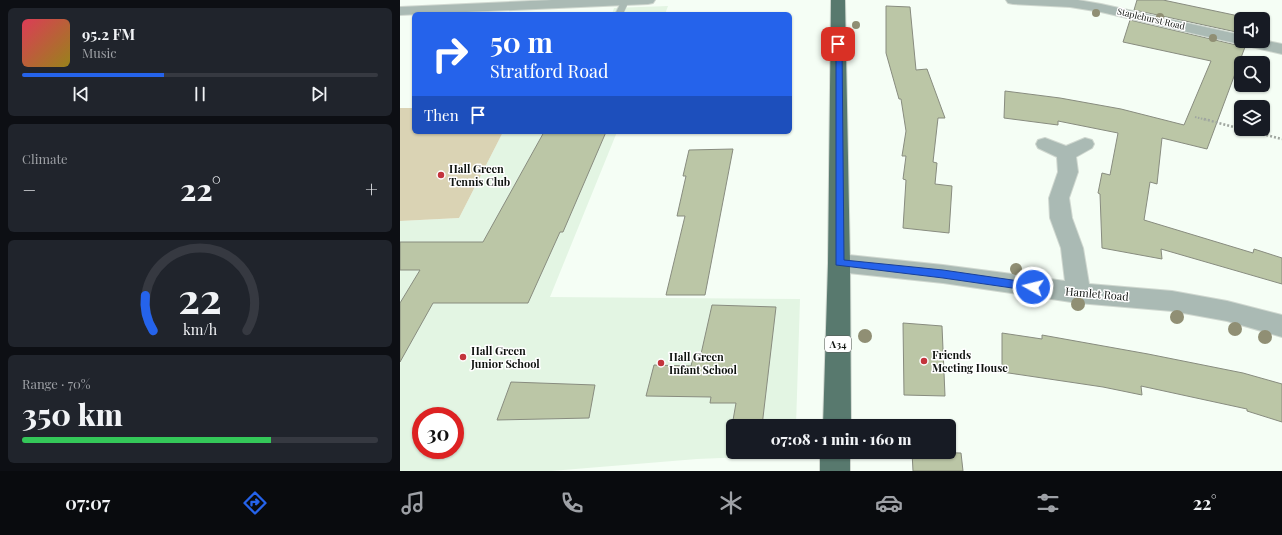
<!DOCTYPE html>
<meta charset="utf-8">
<style>
body{margin:0;font-family:"Playfair Display",serif;background:#20242c;color:#f1f3f6;height:100vh;display:flex;flex-direction:column;font-size:15px;white-space:nowrap}
*{box-sizing:border-box;margin:0}
p{font-size:13px;color:#9ea1a6}
.icon{flex:none;width:22px;height:22px;fill:none;stroke:currentColor;stroke-width:2;stroke-linecap:round;stroke-linejoin:round}
.map{position:relative;flex:1;overflow:hidden}
.details{display:flex;flex-direction:column;gap:8px;padding:8px;background:#0d0f14;width:400px}
.details>*{flex:none}
.top-card{position:absolute;left:12px;top:12px;width:380px;height:122px;border-radius:6px;box-shadow:0 1px 3px #0004;background:#2563eb;color:#fff;overflow:hidden}
.buttons{position:absolute;left:834px;top:12px;display:grid;gap:8px}
.buttons a{display:grid;place-items:center;width:36px;height:36px;border-radius:6px;background:#171b24;box-shadow:0 1px 3px #0004;font-size:20px}
.speed{position:absolute;left:12px;top:407px;display:flex;gap:8px;font-size:20px;font-weight:700;text-align:center}
.speed>*{display:grid;place-content:center;width:52px;height:52px;border-radius:50%;background:#171b24;box-shadow:0 1px 3px #0004;line-height:1}
.speed .limit{border:6px solid #d22;background:#fff;color:#111}
.pin{position:absolute;display:grid;place-items:center;width:34px;height:34px;color:#fff;margin:-17px;border-radius:8px;box-shadow:0 2px 6px #0006}
.me{position:absolute;width:44px;margin:-22px;rotate:278deg;stroke-linejoin:round;filter:drop-shadow(0 0 3px #0008)}
.turn{display:flex;align-items:center;gap:14px;height:84px;padding:0 12px;font-size:18px}
.turn .icon{width:52px;height:52px;stroke-width:2.5}
.turn b{display:block;font-size:28px;line-height:34px}
.then{display:flex;align-items:center;height:38px;padding:0 12px;background:#0003;gap:8px;font-size:15px}
.big{font-size:30px;font-weight:800;line-height:1.1}
.details .card{flex:1;display:flex;flex-direction:column;justify-content:center;gap:6px;min-width:0;padding:0 14px;border-radius:6px;background:#20242c}
.details .dial{align-items:center;gap:0}
.dial svg{height:104px;overflow:visible;fill:none;stroke:#363941;stroke-width:7;stroke-linecap:round;text-anchor:middle}
.dial text{fill:#f1f3f6;stroke:none}
.song{display:flex;align-items:center;gap:12px}
.cover{width:48px;height:48px;border-radius:6px;background:linear-gradient(135deg,hsl(350 70% 55%),hsl(50 70% 35%))}
.played{height:4px;border-radius:2px;background:linear-gradient(90deg,#2563eb 40%,#363941 40%)}
.keys{display:flex;justify-content:space-around;direction:ltr}
.heat{display:flex;justify-content:space-between;align-items:center;font-size:22px;direction:ltr}
.charge{height:6px;border-radius:3px;background:linear-gradient(90deg,#34c759 70%,#363941 0)}
.trip{position:absolute;left:326px;top:419px;width:230px;height:40px;border-radius:6px;background:#171b24;box-shadow:0 1px 3px #0004;font-weight:800;line-height:40px;text-align:center}
.tabs{display:flex;height:64px;justify-content:space-around;align-items:center;background:#090b0e;color:#9ea1a6}
.tabs .icon{width:28px;height:28px}
.tabs .on{color:#2563eb}
.tabs b{font-size:18px;color:#f1f3f6}
main{display:flex;flex:1;min-height:0}
.map>svg:first-child{display:block}
</style>
<main>
<section class="details">
<div class="card">
<div class="song"><i class="cover"></i><div><b>95.2 FM</b><p>Music</p></div></div>
<div class="played"></div>
<div class="keys"><svg class="icon" aria-label="previous" viewBox="0 0 24 24"><path d="M18 5L8 12l10 7zM5 5v14"/></svg><svg class="icon" aria-label="pause" viewBox="0 0 24 24"><path d="M8 5v14M16 5v14"/></svg><svg class="icon" aria-label="next" viewBox="0 0 24 24"><path d="M6 5l10 7-10 7zM19 5v14"/></svg></div>
</div>
<div class="card"><p>Climate</p>
<div class="heat"><a>−</a><b class="big">22°</b><a>+</a></div>
</div>
<div class="card dial"><svg viewBox="0 0 100 80">
<path d="M14 69A42 42 0 1 1 86 69"/>
<path d="M14 69A42 42 0 0 1 8 42" stroke="#2563eb"/>
<text x="50" y="56" font-size="32" font-weight="700">22</text>
<text x="50" y="72" font-size="11">km/h</text>
</svg></div>
<div class="card"><p>Range · 70%</p><b class="big">350 km</b><div class="charge"></div></div>
</section>
<div class="map">
<svg width="882" height="471" viewBox="0 0 882 471">
<rect width="100%" height="100%" fill="#f5fef5"/>
<g fill="#e3f5e3" fill-rule="evenodd">
<path d="M268 6 265 14H212L214 8Z"/>
<path d="M103 132H217L150 297 400 299 396 426H333V452H395V455L297 459 151 471H0V221L59 218ZM21 416H55V450H21Z"/>
</g>
<path fill="#dad3b4" d="M0 108H14V132H103L59 218 0 221Z"/>
<g fill="#bbc6a6" stroke="#888c7f">
<path d="M737 0H763L853 19H841V33L734 10Z"/>
<path d="M486 6 510 7 516 70 527 69 545 118H538L533 162 537 163 535 184 552 186 549 233 503 228 506 180 503 179 506 156H502L506 131 501 99H499L486 53Z"/>
<path d="M730 20 845 47 807 149 762 138 757 184 750 182 744 220 853 253 854 249 882 258V284L761 249 762 259 702 248 700 194 698 193 702 173 710 175 718 133 658 121V125L604 118 605 91 660 98 721 109 784 125 811 61 723 42Z"/>
<path d="M144 132H206L163 232H160L128 303H33L0 362V303L20 270H0V242H83Z"/>
<path d="M333 149 305 295H266L285 216H277L286 176H283L289 150Z"/>
<path d="M312 305 376 307 362 426H332L336 403H310L311 397 246 396 254 365 291 366 294 354H301Z"/>
<path d="M503 323 542 326 545 396 504 395Z"/>
<path d="M602 333 642 339V335L748 354 843 373 882 384V422L847 411V409L741 386 742 395 703 387 602 372Z"/>
<path d="M111 382 195 385 189 418 97 420Z"/>
<path d="M512 452 561 453 563 471H513Z"/>
</g>
<g fill="none" stroke-linecap="round" stroke-linejoin="round">
<g stroke="#d0d8d0" stroke-width="1">
<path id="service" d="M222 0 229 1 223 14H215Z"/>
</g>
<g stroke="#d0d8d0" stroke-width="2">
<g id="minor">
<path d="M152 0H255L253 3 248 4 0 15V7Z"/>
<path d="M606 0H678L701 4 841 35V41L863 40 882 44V54L701 12 670 7 613 4 608 3Z"/>
<path d="M645 138 666 146 685 138 692 140 694 144 692 148 676 157 678 172 669 198 672 218 683 248 689 284 772 291 827 301 882 315V337L827 321 772 311 678 303 543 283 439 272 431 269 428 263 431 257 439 254 543 265 665 281 661 248 650 218 649 198 658 172 657 157 638 148 636 144 638 140Z"/>
</g>
</g>
<g stroke="#d0d8d0" stroke-width="2">
<g id="trunk">
<path d="M431 0H445L450 263 451 426H423L428 263Z"/>
<rect x="420" y="452" width="30" height="19"/>
</g>
</g>
<path stroke="#9fa69f" stroke-width="2" stroke-dasharray="1.5 1.5" stroke-linecap="butt" d="M795 117 807 120"/>
<g stroke="#9fa69f" stroke-width="2.5" stroke-dasharray="2 2" stroke-linecap="butt">
<path d="M804 119 841 129"/>
<path d="M843 129 882 139"/>
</g>
<use href="#service" fill="#aabab4" fill-rule="evenodd"/>
<use href="#minor" fill="#aabab4" fill-rule="evenodd"/>
<use href="#trunk" fill="#58796e" fill-rule="evenodd"/>
</g>
<g fill="#908f74">
<circle cx="696" cy="13" r="4"/>
<circle cx="760" cy="17" r="4"/>
<circle cx="456" cy="25" r="4"/>
<circle cx="813" cy="38" r="4"/>
<circle cx="616" cy="269" r="6"/>
<circle cx="678" cy="304" r="7"/>
<circle cx="777" cy="317" r="7"/>
<circle cx="835" cy="329" r="7"/>
<circle cx="465" cy="336" r="7"/>
<circle cx="865" cy="337" r="7"/>
</g>
<path fill="#2563eb" stroke="#184099" d="M436 43 442 44 444 260 543 270 633 283 638 287 636 290 633 291 543 278 436 265Z"/>
<g fill="#c3343c" stroke="#fff" stroke-width="1.5">
<circle cx="41" cy="175" r="4"/>
<circle cx="63" cy="357" r="4"/>
<circle cx="524" cy="361" r="4"/>
<circle cx="261" cy="363" r="4"/>
</g>
<g text-anchor="middle" stroke-width="3" stroke-linejoin="round" paint-order="stroke">
<g font-size="9" fill="#0f130f" stroke="#fff">
<text transform="translate(751 19) rotate(13)" y="3">Staplehurst Road</text>
</g>
<rect fill="#fff" stroke="#575a57" stroke-width="1" x="425" y="336" width="26" height="16" rx="3"/>
<g font-size="10" font-weight="bold" fill="#0f130f">
<text x="438" y="348">A34</text>
</g>
<g font-size="11" font-weight="bold" fill="#0f130f" stroke="#fff" text-anchor="start">
<text x="49" y="173">Hall Green<tspan x="49" dy="13">Tennis Club</tspan></text>
<text x="71" y="355">Hall Green<tspan x="71" dy="13">Junior School</tspan></text>
<text x="532" y="359">Friends<tspan x="532" dy="13">Meeting House</tspan></text>
<text x="269" y="361">Hall Green<tspan x="269" dy="13">Infant School</tspan></text>
</g>
<g font-size="11" fill="#0f130f" stroke="#fff">
<text transform="translate(697 294) rotate(5)" y="4">Hamlet Road</text>
</g>
</g>
</svg>
<div class="buttons">
<a><svg class="icon" aria-label="sound" viewBox="0 0 24 24"><path d="M4 9h4l5-4v14l-5-4H4zM17 9q2 3 0 6"/></svg></a>
<a><svg class="icon" aria-label="search" viewBox="0 0 24 24"><circle cx="10" cy="10" r="6"/><path d="M15 15l6 6"/></svg></a>
<a><svg class="icon" aria-label="layers" viewBox="0 0 24 24"><path d="M12 4l9 5-9 5-9-5zM3 14l9 5 9-5"/></svg></a>
</div>
<div class="speed"><div class="limit">30</div></div>
<div class="pin" style="left:438px;top:44px;background:#d93025"><svg class="icon" aria-label="arrive" viewBox="0 0 24 24"><path d="M6 21V4h12l-3 4 3 4H6"/></svg></div>
<svg class="me" style="left:633px;top:287px" viewBox="-20 -20 40 40"><circle r="17" fill="#2563eb" stroke="#fff" stroke-width="3"/><path d="M0-11L8 9 0 5-8 9z" fill="#fff"/></svg>
<div class="trip">07:08 · 1 min · 160 m</div>
<div class="top-card">
<div class="turn"><svg class="icon" aria-label="right" viewBox="0 0 24 24"><path d="M7 20v-9h11M14 6l5 5-5 5"/></svg><div><b>50 m</b>Stratford Road</div></div>
<div class="then">Then<svg class="icon" aria-label="arrive" viewBox="0 0 24 24"><path d="M6 21V4h12l-3 4 3 4H6"/></svg></div>
</div>
</div>
</main>
<nav class="tabs">
<b>07:07</b>
<svg class="icon on" aria-label="directions" viewBox="0 0 24 24"><path d="M12 3l9 9-9 9-9-9zM9 14v-3h6M13 9l2 2-2 2"/></svg>
<svg class="icon" aria-label="music" viewBox="0 0 24 24"><path d="M9 18V5l10-2v13"/><circle cx="6" cy="18" r="3"/><circle cx="16" cy="16" r="3"/></svg>
<svg class="icon" aria-label="phone" viewBox="0 0 24 24"><path d="M5 4h4l2 5-3 2q2 4 5 5l2-3 5 2v4C11 20 4 13 5 4z"/></svg>
<svg class="icon" aria-label="climate" viewBox="0 0 24 24"><path d="M12 3v18M4 7l16 10M4 17L20 7"/></svg>
<svg class="icon" aria-label="car" viewBox="0 0 24 24"><path d="M5 17H2v-5l4-1 3-4h7l3 4 3 1v5h-3M9 17h6M6 11h13"/><circle cx="7" cy="17" r="2"/><circle cx="17" cy="17" r="2"/></svg>
<svg class="icon" aria-label="filters" viewBox="0 0 24 24"><path d="M4 7h16M4 17h16"/><circle cx="9" cy="7" r="2"/><circle cx="15" cy="17" r="2"/></svg>
<b>22°</b>
</nav>
